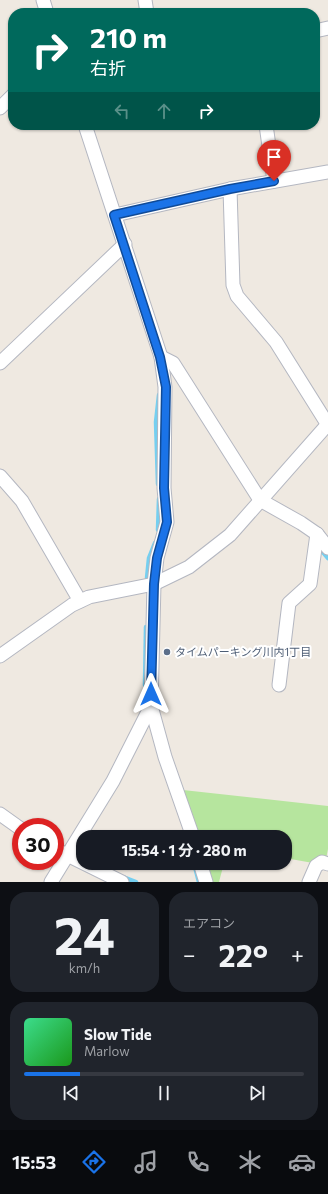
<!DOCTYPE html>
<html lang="ja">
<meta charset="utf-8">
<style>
body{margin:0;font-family:Commissioner,"Noto Sans JP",sans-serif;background:#20242c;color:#f1f3f6;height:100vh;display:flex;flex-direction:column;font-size:15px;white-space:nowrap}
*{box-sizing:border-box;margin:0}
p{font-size:13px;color:#9ea1a6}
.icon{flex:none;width:22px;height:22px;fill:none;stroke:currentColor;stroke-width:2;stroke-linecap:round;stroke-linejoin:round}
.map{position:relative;height:882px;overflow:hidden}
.side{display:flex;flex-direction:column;gap:10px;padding:10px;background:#0d0f14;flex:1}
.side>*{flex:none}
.guide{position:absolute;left:8px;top:8px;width:312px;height:122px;border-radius:16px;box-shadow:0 1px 3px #0004;background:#00695c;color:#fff;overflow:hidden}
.speed{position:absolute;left:12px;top:818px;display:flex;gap:8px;font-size:20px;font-weight:700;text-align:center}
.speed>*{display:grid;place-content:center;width:52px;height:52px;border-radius:50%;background:#171b24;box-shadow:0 1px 3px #0004;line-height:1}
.speed .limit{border:6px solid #d22;background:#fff;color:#111}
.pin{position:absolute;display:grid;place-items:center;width:34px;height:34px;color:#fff;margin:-41px -17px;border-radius:50% 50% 50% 0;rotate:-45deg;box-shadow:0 0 4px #0007}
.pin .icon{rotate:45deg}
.me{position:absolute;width:44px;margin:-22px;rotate:0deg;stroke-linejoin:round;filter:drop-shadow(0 0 3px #0008)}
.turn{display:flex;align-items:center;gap:14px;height:84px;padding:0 16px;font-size:18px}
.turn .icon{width:52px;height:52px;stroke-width:2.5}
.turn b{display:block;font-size:28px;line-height:34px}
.lanes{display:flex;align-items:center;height:38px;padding:0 16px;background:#0003;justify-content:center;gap:20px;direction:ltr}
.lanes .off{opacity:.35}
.big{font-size:30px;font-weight:700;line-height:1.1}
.side .card{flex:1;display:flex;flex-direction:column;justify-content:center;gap:6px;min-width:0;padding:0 14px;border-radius:16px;background:#20242c}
.side .dial{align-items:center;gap:0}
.dial b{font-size:52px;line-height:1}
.song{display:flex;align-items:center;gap:12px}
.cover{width:48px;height:48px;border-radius:6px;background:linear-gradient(135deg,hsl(150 70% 55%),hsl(120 70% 35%))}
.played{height:4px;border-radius:2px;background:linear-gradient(90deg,#1a73e8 20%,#363941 20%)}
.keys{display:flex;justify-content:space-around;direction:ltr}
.heat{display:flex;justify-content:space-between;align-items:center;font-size:22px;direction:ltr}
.side .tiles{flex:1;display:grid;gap:10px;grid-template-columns:1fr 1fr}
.card:last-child{grid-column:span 2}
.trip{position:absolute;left:76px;top:830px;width:216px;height:40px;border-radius:16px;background:#171b24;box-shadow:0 1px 3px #0004;font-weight:700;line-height:40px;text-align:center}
.tabs{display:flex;height:64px;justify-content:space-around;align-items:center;background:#090b0e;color:#9ea1a6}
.tabs .icon{width:28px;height:28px}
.tabs .on{color:#1a73e8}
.tabs b{font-size:18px;color:#f1f3f6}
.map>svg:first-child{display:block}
</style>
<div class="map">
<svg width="328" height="882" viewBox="0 0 328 882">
<rect width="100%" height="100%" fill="#efe9e1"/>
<g fill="#b6e59e">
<path d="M183 790 328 806V849L326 859 313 863 285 858V837H198Z"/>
<path d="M206 863H224L219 882H212Z"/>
</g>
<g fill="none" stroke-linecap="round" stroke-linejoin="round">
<g stroke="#75cff0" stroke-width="4.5">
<path d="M158 484 156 422 159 395"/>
<path d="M158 530 159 499"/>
<path d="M322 551 328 558"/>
<path d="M147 578 149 558 155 543"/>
<path d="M145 685 146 627"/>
<path d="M195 867 199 882"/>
<path d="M123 877 136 882"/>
</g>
<g stroke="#b4b7c1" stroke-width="15">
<g id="minor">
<path d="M43 0 47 13"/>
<path d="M145 0 147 13"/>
<path d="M315 31 328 28"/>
<path d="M0 108 13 95"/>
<path d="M85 125 161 357 165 387 164 488 167 522 157 558 154 584 151 706 165 757 193 837"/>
<path d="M266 125 274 181"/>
<path d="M230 189 233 285 237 296 276 342 328 425"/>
<path d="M115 215 230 189 328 172"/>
<path d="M161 357 173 363 260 500 301 523 317 534 328 548"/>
<path d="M0 363 125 244"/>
<path d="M0 476 22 501 80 601"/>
<path d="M0 656 72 605 89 597 154 584 189 567 230 535 328 424"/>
<path d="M279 685 289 603 310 584 317 534"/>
<path d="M0 814 21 829"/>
<path d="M55 849 122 882"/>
<path d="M200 863 206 882"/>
<path d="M51 882 113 781 151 706"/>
<path d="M309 882 316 866 322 862 328 864"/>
</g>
</g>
<use href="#minor" stroke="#fff" stroke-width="13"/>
</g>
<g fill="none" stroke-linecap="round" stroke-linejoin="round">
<g stroke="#114b97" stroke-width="10">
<path id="route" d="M151 694 154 584 157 558 167 522 164 488 166 387 160 357 114 215 230 189 274 181"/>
</g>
<use href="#route" stroke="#1a73e8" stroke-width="7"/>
</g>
<circle fill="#5c6f8a" stroke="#fff" stroke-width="1.5" cx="167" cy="652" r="4"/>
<g text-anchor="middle" stroke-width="4" stroke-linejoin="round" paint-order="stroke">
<g font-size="11" fill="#4e5e75" stroke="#fff" text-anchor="start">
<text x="175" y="656">タイムパーキング川内1丁目</text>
</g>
</g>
</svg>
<div class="speed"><div class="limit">30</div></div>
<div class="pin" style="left:274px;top:181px;background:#d93025"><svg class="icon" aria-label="arrive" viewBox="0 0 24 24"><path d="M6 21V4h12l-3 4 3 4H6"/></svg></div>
<svg class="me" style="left:151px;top:694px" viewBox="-20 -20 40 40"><path d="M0-17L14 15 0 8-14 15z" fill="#1a73e8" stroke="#fff" stroke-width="4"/></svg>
<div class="trip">15:54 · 1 分 · 280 m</div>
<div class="guide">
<div class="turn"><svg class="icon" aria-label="right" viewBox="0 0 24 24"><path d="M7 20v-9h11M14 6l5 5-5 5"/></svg><div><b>210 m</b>右折</div></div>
<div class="lanes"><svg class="icon off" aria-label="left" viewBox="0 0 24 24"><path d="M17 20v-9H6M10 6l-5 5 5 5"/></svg><svg class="icon off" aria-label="ahead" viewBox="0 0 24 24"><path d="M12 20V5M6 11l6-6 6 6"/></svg><svg class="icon" aria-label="right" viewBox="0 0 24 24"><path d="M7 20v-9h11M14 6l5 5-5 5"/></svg></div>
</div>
</div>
<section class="side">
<div class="tiles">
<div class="card dial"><b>24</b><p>km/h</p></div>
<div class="card"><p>エアコン</p>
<div class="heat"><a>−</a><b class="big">22°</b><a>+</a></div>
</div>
<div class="card">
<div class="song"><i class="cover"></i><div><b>Slow Tide</b><p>Marlow</p></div></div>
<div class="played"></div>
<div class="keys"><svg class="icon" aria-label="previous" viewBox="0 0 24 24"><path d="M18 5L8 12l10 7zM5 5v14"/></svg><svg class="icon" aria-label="pause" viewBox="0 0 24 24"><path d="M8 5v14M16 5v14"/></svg><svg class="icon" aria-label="next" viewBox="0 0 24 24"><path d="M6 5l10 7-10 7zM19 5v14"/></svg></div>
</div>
</div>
</section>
<nav class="tabs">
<b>15:53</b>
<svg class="icon on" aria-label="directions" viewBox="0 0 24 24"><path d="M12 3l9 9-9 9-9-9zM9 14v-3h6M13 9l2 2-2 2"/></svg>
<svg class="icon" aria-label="music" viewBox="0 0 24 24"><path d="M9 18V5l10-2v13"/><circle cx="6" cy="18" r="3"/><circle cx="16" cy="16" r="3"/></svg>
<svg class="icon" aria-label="phone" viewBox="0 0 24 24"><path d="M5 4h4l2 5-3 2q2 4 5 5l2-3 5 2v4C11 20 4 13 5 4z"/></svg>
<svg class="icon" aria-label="climate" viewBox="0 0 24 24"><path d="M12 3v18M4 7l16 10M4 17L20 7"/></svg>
<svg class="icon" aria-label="car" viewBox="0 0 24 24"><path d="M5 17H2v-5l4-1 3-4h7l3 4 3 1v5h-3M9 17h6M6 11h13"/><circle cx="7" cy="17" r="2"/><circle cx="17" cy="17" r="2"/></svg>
</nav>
